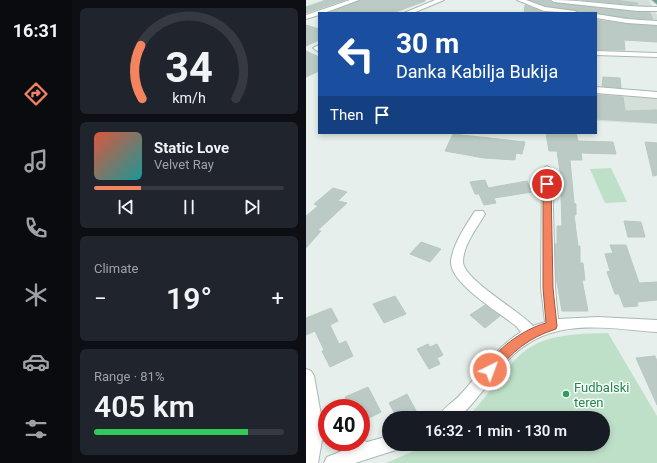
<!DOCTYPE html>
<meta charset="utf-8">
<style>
body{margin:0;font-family:Roboto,sans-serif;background:#20242c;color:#f1f3f6;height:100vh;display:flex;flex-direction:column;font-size:15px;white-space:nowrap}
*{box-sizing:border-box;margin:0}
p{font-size:13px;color:#9ea1a6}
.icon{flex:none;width:22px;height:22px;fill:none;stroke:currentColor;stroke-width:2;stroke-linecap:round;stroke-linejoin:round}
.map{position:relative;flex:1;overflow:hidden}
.side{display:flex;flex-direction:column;gap:8px;padding:8px;background:#0d0f14;width:234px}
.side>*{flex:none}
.hud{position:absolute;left:12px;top:12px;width:279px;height:122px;border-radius:0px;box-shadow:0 2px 6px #0003;background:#1a4fa0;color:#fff;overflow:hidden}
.speed{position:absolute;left:12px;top:399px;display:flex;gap:8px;font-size:20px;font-weight:700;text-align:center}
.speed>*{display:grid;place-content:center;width:52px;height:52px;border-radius:50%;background:#171b24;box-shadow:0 2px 6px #0003;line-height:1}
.speed .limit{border:6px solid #d22;background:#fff;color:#111}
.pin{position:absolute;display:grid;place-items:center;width:34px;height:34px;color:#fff;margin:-17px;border:2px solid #fff;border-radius:50%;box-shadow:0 1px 4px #0007}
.me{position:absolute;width:44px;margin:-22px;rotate:42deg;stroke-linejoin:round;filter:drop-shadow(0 0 3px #0008)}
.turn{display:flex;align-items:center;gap:14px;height:84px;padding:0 12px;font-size:18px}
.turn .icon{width:52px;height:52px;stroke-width:2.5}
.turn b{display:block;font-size:28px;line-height:34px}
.then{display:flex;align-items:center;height:38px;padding:0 12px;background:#0003;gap:8px;font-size:15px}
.big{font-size:30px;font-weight:600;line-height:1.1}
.side .card{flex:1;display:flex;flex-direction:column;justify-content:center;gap:6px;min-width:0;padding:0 14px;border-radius:6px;background:#20242c}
.side .dial{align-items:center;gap:0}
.dial svg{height:104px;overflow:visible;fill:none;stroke:#363941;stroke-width:7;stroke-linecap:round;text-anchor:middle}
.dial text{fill:#f1f3f6;stroke:none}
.song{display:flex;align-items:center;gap:12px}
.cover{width:48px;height:48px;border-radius:6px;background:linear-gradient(135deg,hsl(10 70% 55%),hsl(180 70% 35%))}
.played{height:4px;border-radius:2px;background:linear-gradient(90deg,#f4845f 25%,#363941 25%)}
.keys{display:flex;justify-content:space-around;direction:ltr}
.heat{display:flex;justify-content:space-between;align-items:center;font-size:22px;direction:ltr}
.charge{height:6px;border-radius:3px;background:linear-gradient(90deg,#34c759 81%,#363941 0)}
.trip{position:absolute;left:76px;top:411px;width:228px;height:40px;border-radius:20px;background:#171b24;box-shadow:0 2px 6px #0003;font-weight:600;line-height:40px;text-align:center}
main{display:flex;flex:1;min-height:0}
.tabs{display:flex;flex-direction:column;width:72px;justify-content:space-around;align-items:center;background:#090b0e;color:#9ea1a6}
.tabs .icon{width:28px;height:28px}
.tabs .on{color:#f4845f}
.tabs b{font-size:18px;color:#f1f3f6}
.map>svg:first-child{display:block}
</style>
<main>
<nav class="tabs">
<b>16:31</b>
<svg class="icon on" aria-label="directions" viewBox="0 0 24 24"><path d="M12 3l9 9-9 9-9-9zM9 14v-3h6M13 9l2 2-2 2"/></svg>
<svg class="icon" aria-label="music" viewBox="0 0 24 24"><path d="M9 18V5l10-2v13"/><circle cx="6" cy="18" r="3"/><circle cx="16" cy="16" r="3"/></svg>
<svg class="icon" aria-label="phone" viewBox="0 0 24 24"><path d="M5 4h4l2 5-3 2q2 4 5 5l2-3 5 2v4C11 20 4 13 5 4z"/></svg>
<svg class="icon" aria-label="climate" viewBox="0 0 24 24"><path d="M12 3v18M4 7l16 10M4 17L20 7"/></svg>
<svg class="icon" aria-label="car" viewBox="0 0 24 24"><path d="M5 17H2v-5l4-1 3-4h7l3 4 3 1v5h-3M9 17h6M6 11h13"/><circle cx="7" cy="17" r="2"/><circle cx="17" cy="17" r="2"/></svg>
<svg class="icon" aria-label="filters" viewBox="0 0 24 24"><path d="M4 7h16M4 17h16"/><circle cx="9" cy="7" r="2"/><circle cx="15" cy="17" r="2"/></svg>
</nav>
<section class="side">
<div class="card dial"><svg viewBox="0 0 100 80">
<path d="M14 69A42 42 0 1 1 86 69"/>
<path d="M14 69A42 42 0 0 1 13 28" stroke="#f4845f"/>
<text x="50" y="56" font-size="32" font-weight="700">34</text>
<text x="50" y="72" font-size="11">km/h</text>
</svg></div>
<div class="card">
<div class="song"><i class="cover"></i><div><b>Static Love</b><p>Velvet Ray</p></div></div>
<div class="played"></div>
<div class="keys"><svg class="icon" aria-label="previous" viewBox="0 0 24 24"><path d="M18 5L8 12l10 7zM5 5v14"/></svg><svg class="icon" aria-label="pause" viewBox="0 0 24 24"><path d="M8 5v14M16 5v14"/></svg><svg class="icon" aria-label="next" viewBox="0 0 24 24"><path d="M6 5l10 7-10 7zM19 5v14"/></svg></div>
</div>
<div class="card"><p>Climate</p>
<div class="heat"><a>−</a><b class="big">19°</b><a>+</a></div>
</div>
<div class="card"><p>Range · 81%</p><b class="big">405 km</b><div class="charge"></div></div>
</section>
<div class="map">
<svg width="351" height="463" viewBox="0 0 351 463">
<rect width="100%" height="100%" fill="#e6efeb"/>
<g fill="#d4dfda">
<path d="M217 0H343L351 15V22L321 19 290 15V13L242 9Z"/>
<path d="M290 89 351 94V124L290 121Z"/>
</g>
<g fill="#bfe0c8">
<path d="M305 168 321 202 299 203 284 169Z"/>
<path d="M302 333 351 416V463H80L124 444H297V418H160C180 400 193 375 212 357 236 333 271 334 302 333Z"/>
</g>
<g fill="#bbcac4" stroke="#b8c9c2">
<path d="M20 0H39L0 13V7Z"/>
<path d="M54 0H119V1L87 13H22Z"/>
<path d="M224 0H244L248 3 344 13 347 19 321 18 290 13H273L269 10 239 6Z"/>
<path d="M276 0H309L332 3 331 5Z"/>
<path d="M219 5 237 12 246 13H218Z"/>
<path d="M290 20 321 24 351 26V42L318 40 319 50H290Z"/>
<path d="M0 25 13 29V40L0 46Z"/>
<path d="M0 51 13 57V71L0 77Z"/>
<path d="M297 77 314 78 315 88 296 86Z"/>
<path d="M290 95 317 97 319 111 351 110V123L290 119Z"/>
<path d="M240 133H270L272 141 307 142 310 154 275 153 276 160H264L268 203 270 204V215H268L272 246H274V263H277L279 280H276L282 311H256L250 277 249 244H251V226H256L255 193H250V178H255L251 151H243Z"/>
<path d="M147 134 219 142 216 154 210 153 209 160 178 158 139 151Z"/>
<path d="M339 142 351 143V175L347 176Z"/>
<path d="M179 180 182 188 221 181 226 192 188 198 190 203 178 205 173 194H169L164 182Z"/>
<path d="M27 188 41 192 32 201 41 203 12 230 15 231 0 248V216L12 206 8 204Z"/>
<path d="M318 221 335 222 339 237H322Z"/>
<path d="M115 242 135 249 124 262 104 254Z"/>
<path d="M304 245H320L333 283 351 282V300L331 302 332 306 318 307 313 294H309L301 272 304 271 299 254 307 253Z"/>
<path d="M89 296 100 314 78 323 67 304Z"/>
<path d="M179 305 194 316 179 328 164 315Z"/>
<path d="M25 308 32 321 24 325 33 344 40 341 47 356 24 367 16 351 18 350 9 331 0 335V318Z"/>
<path d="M122 344 124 347 131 344 137 355 131 358 134 364 123 369 111 349Z"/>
<path d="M349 356 351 361V405L330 358Z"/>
<path d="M62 387 75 412 55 422V408H43L39 397Z"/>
<path d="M101 394 114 418H91L83 403Z"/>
</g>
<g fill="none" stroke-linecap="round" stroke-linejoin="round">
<g stroke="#a8b8b2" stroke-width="2">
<g id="minor">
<path d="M44 0H53L18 13H13V15L0 19V15Z"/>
<path d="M129 0H138L107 13H98Z"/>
<path d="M211 0H220L239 7 269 11 272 13 238 11Z"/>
<path d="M245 0C280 0 315 7 351 7V11H332L248 2Z"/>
<path d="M290 14 321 19 351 21V25L321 23 290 18Z"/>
<path d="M13 45V52L7 48Z"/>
<path d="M290 51 351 53V57L290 55Z"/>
<path d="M290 87 351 92V98L290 93Z"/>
<path d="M241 166 246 169 249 288 252 319 292 317 351 320V332C296 328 244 316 202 360 185 379 171 400 153 418H132C136 408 148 402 155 394 174 373 190 347 215 332L210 326C194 313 143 283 145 261 147 244 160 225 169 211H177L179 214C171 228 157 245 157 262 158 280 214 311 227 326L239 322 235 288 236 169Z"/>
<path d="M0 369 5 371 8 376 15 415 21 422V442L16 440 12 463H0Z"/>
<path d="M83 436V444H93L90 450 49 463H18L21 457 36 451 27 448 24 442H55V440L61 442Z"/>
</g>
</g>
<g stroke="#c2cac8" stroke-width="2">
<path id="major" d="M346 0H351V4Z"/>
</g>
<use href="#minor" fill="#fff" fill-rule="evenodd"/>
<use href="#major" fill="#6aa596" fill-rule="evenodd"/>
</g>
<path fill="#f4845f" stroke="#9f563e" d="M241 181 245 184 247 288 251 326 250 329C222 338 207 351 189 373L184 375 180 373 179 370C189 349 218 329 240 323L237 288V184Z"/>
<circle fill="#2e9e5b" stroke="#f7fbf9" stroke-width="1.5" cx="260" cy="394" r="4"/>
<g text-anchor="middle" stroke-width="3" stroke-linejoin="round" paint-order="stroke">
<g font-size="13" fill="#27864d" stroke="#f7fbf9" text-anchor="start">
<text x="268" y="392">Fudbalski<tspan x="268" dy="15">teren</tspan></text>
</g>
</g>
</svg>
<div class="speed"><div class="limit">40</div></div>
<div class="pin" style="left:241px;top:184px;background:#d93025"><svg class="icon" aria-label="arrive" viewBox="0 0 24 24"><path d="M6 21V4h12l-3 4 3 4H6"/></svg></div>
<svg class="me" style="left:184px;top:370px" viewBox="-20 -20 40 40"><circle r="17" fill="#f4845f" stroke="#fff" stroke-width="3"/><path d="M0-11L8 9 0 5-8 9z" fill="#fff"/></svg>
<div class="trip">16:32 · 1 min · 130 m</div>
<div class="hud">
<div class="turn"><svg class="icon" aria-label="left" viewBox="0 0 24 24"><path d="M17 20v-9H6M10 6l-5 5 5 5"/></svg><div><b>30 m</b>Danka Kabilja Bukija</div></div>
<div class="then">Then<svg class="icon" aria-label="arrive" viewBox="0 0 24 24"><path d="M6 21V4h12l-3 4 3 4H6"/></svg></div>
</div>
</div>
</main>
